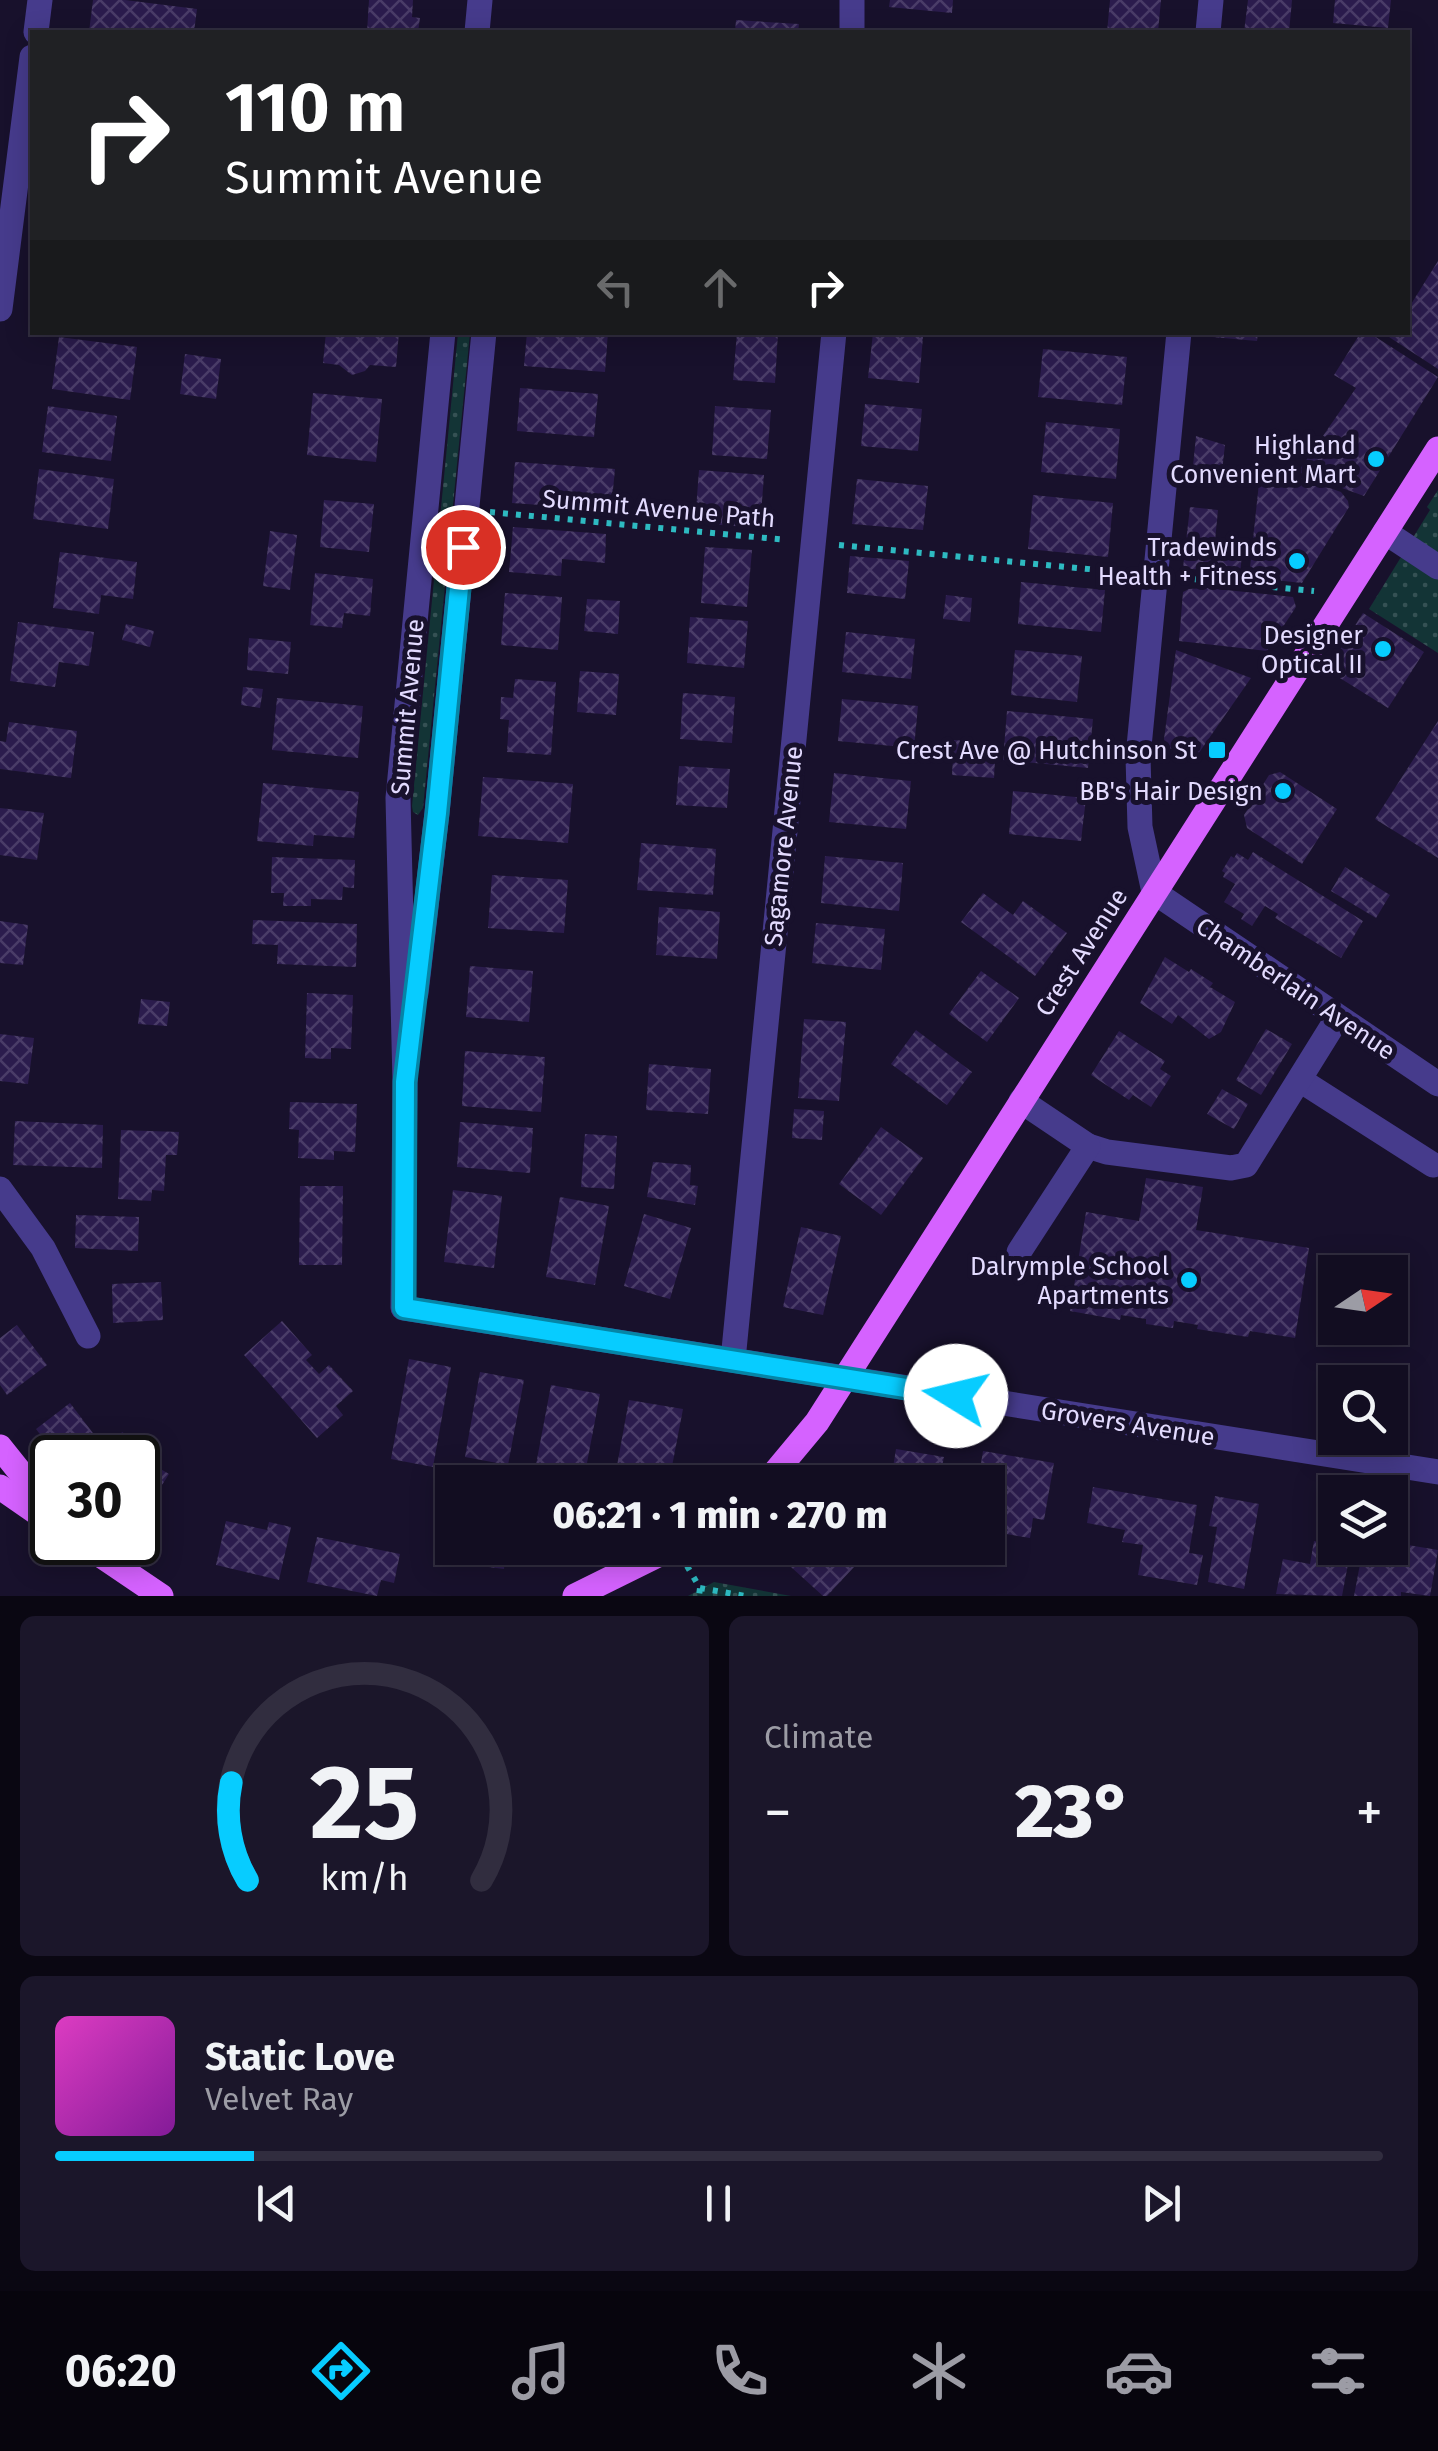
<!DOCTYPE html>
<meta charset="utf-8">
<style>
body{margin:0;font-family:"Fira Sans",sans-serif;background:#1b162a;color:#f1f3f6;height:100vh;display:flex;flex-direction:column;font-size:38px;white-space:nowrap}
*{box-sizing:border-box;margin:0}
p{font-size:32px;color:#9c9ca5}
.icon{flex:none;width:55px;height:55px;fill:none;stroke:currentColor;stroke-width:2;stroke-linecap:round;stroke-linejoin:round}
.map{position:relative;height:1596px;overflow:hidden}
.sheet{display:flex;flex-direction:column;gap:20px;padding:20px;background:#0a0712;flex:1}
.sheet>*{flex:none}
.top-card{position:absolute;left:30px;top:30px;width:1380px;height:305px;border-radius:0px;box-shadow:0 5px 25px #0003,0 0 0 2px #312d3f;background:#202124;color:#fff;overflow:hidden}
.needle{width:65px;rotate:77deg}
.buttons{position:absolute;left:1318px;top:1255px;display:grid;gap:20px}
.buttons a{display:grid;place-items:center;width:90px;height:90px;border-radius:0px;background:#120d21;box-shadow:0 5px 25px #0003,0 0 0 2px #312d3f;font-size:50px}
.speed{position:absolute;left:30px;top:1435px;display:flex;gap:20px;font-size:50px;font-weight:700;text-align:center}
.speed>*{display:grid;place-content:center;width:130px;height:130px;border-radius:50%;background:#120d21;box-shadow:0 5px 25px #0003,0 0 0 2px #312d3f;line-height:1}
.speed .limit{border:5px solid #111;border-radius:15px;background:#fff;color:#111}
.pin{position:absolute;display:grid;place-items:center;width:85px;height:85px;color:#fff;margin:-42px;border:5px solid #fff;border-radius:50%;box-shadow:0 2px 10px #0007}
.me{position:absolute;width:110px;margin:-55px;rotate:279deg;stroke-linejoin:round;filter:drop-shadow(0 0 8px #0008)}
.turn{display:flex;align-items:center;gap:35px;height:210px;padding:0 30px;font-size:45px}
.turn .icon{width:130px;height:130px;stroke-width:2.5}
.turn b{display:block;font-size:70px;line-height:85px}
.lanes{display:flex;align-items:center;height:95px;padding:0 30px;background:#0003;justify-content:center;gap:50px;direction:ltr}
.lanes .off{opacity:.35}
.big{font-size:75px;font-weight:800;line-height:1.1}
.sheet .card{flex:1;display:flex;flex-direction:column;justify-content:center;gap:15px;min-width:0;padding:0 35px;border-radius:15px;background:#1b162a}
.sheet .dial{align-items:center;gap:0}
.dial svg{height:260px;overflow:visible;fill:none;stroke:#312d3f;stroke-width:7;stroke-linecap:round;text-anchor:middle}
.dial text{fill:#f1f3f6;stroke:none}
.song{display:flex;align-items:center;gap:30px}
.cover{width:120px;height:120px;border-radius:15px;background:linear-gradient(135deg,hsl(310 70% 55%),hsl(290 70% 35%))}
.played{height:10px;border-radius:5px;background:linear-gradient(90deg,#07ccff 15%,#312d3f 15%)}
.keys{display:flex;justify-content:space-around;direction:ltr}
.heat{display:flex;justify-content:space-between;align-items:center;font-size:55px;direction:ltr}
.sheet .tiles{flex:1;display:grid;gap:20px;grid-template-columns:1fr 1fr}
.card:last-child{grid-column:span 2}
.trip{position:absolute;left:435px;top:1465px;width:570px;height:100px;border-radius:0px;background:#120d21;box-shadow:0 5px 25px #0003,0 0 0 2px #312d3f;font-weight:800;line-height:100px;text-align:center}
.tabs{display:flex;height:160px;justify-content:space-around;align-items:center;background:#07050d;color:#9c9ca5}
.tabs .icon{width:70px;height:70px}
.tabs .selected{color:#07ccff}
.tabs b{font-size:45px;color:#f1f3f6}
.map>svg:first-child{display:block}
</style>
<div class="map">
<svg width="1438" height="1596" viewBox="0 0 1438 1596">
<defs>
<pattern id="grass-dots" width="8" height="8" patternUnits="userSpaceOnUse" patternTransform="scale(2.5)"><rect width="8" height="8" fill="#133436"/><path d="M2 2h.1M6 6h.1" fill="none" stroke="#355154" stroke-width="1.8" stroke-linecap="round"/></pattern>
<pattern id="building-cross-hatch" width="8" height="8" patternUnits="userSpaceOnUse" patternTransform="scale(2.5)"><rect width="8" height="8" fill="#2b1c4d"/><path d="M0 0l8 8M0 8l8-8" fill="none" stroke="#4a3c68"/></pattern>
</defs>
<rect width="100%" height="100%" fill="#18112c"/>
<g fill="url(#grass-dots)">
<path d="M458 333H470L423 808 418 815 413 812 412 806Z"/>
<path d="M1438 490V653L1369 609 1430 510 1427 507Z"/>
<path d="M714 1582 791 1596H688Z"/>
</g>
<g fill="url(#building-cross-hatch)">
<path d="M93 0H125L197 9 194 32H89Z"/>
<path d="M369 0H413L412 17 420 18 418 32H367Z"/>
<path d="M890 0H953L952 13 889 7Z"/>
<path d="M1110 0H1161L1158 32H1107Z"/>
<path d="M1248 0H1292L1289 32H1244Z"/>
<path d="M1335 0H1391L1388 28 1333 23Z"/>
<path d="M736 20 799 24 798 32H735Z"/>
<path d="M1438 261V369L1389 337 1392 332H1408V309Z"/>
<path d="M326 332H399L396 367 370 365 365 371 352 375 339 365 323 363Z"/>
<path d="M527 332H608L605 372 524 366Z"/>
<path d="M737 332H778L775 383 733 380Z"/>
<path d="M1213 332H1258L1257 341 1212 337Z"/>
<path d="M1361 332H1368L1438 377 1364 496 1298 472 1356 388 1334 375Z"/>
<path d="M873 333 923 337 919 383 868 378Z"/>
<path d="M59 337 137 347 130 400 52 389Z"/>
<path d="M1043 349 1127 357 1122 405 1038 397Z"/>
<path d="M185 354 221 359 216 399 180 394Z"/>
<path d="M520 388 598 394 594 437 517 431Z"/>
<path d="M313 393 382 399 376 462 307 455Z"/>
<path d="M865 404 922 409 918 451 861 446Z"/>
<path d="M48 406 117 416 111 461 42 452Z"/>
<path d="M715 406 771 410 767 459 712 455Z"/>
<path d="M1046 422 1120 429 1116 479 1041 472Z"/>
<path d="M1196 436 1225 445 1221 480 1192 476Z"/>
<path d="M515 462 615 469 611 510 512 503Z"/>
<path d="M1261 464 1341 492 1348 501 1349 507 1302 583 1249 577Z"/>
<path d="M39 469 114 479 108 529 33 519Z"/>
<path d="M699 470 764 475 760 528 695 523Z"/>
<path d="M857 479 928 486 923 530 852 524Z"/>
<path d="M1033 495 1113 503 1108 557 1028 549Z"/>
<path d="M324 500 374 504 369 552 320 547Z"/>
<path d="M1190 507 1218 510 1215 541 1243 544 1240 574 1183 568Z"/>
<path d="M513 527 606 534 605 563 562 559 561 576 509 572Z"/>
<path d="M270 531 297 535 290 590 263 586Z"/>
<path d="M705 547 752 550 747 607 701 603Z"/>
<path d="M60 552 137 562 133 599 101 595 99 614 53 608Z"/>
<path d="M850 556 909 561 905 599 847 593Z"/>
<path d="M315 573 373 579 370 616 344 613 342 628 310 625Z"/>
<path d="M1021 582 1105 590 1101 632 1018 624Z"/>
<path d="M1207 588 1293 597 1296 607 1267 651 1179 641 1183 592 1189 589Z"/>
<path d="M505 593 562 597 558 650 501 645Z"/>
<path d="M946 595 972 598 970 622 943 619Z"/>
<path d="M587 599 620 601 618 634 584 631Z"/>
<path d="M1363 613 1424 652 1388 708 1327 670Z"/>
<path d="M690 617 748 621 744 668 687 663Z"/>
<path d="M18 622 94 632 89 666 59 662 55 687 10 681Z"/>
<path d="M126 624 154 631 150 647 122 640Z"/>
<path d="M846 632 915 639 911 679 842 672Z"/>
<path d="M249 638 291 642 288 674 247 670Z"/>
<path d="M1015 650 1082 656 1077 702 1011 695Z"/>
<path d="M1176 650 1251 678 1196 757 1166 747 1164 739Z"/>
<path d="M580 671 619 674 616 715 577 712Z"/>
<path d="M515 679 556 682 551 755 507 752 509 720 500 719 501 697 513 698Z"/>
<path d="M243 687 263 689 260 708 241 705Z"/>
<path d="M683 693 735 697 732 743 680 739Z"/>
<path d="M277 698 363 706 358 758 272 750Z"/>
<path d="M842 699 918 706 914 748 838 741Z"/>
<path d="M1007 711 1093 719 1088 768 1003 760Z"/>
<path d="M1438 721V858L1375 819Z"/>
<path d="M9 722 77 731 71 778 0 769V741L6 742Z"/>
<path d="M954 740 996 743 994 778 952 775Z"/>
<path d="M679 766 730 769 727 808 676 805Z"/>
<path d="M1280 772 1337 809 1302 864 1247 828 1244 815 1269 775Z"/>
<path d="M834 773 911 781 906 829 829 822Z"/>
<path d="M483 777 573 784 568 843 478 836Z"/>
<path d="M263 783 359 792 354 838 314 835 313 846 257 841Z"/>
<path d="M1013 791 1086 798 1081 841 1009 834Z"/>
<path d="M0 808 44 813 37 860 0 855Z"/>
<path d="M641 843 716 849 713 895 637 890Z"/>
<path d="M1253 852 1363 921 1341 958 1275 918 1278 914 1265 906 1252 926 1241 919 1244 914 1224 902 1235 884 1223 877 1225 873 1222 871 1231 856 1234 858 1237 853 1248 860Z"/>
<path d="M825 856 903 863 899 911 821 903Z"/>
<path d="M272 857 355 860 354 888 343 887 342 900 311 899V906H283L284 893H271Z"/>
<path d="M1345 867 1390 895 1376 918 1331 891Z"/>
<path d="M492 875 568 880 564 933 488 928Z"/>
<path d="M983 893 1013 915 1023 901 1067 933 1035 976 961 922Z"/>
<path d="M659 907 720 912 717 959 656 955Z"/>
<path d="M253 920 357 924 356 967 277 964 278 945 252 944Z"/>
<path d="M0 921 28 925 23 965 0 963Z"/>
<path d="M816 923 885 929 881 970 812 963Z"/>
<path d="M1165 957 1189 972 1191 969 1213 983 1210 987 1235 1002 1221 1032 1209 1039 1178 1015 1172 1024 1140 1003Z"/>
<path d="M470 966 533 971 529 1022 466 1017Z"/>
<path d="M981 971 1019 998 987 1042 949 1014Z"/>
<path d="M307 993 353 995 351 1049 331 1048V1059L305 1058Z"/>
<path d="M141 999 170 1002 167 1026 138 1024Z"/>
<path d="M804 1019 846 1022 839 1101 798 1098Z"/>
<path d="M1266 1029 1292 1044 1261 1095 1236 1080Z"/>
<path d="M916 1030 972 1072 947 1105 891 1064Z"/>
<path d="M1119 1031 1165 1061 1160 1069 1171 1076 1151 1107 1133 1095 1129 1100 1091 1075Z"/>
<path d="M0 1034 34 1038 28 1084 0 1081Z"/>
<path d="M465 1051 545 1057 541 1112 462 1106Z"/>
<path d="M649 1064 711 1069 708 1114 646 1110Z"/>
<path d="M1222 1089 1248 1104 1234 1129 1207 1114Z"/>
<path d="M290 1102 357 1104 355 1152 334 1151V1160L298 1158 299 1130 289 1129Z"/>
<path d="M794 1109 824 1111 822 1140 792 1138Z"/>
<path d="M15 1121 103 1125 102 1168 13 1165Z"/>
<path d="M460 1122 533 1128 530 1173 457 1167Z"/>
<path d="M881 1127 923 1158 881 1215 839 1184Z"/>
<path d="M121 1130 179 1132 177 1155H166L164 1191 152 1190 151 1201 118 1199Z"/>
<path d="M585 1134 617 1136 614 1189 581 1187Z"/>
<path d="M653 1162 691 1165 690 1185 698 1186 695 1205 647 1197Z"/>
<path d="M1146 1178 1203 1187 1196 1230 1309 1248 1295 1338 1250 1331 1248 1337 1197 1329 1198 1325 1174 1321 1173 1328 1146 1324V1319L1121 1315 1120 1320 1070 1311 1086 1212 1139 1221Z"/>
<path d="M300 1186H343L342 1265H299Z"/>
<path d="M453 1190 502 1196 494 1268 444 1262Z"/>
<path d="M560 1197 609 1206 595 1285 546 1277Z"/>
<path d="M644 1214 691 1228 670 1299 624 1286Z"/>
<path d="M76 1215 139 1217 138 1251 75 1248Z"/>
<path d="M801 1227 841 1236 823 1315 783 1307Z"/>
<path d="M161 1282 163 1320 113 1323 112 1284Z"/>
<path d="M282 1321 312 1355 306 1360 319 1374 329 1365 353 1391 336 1406 343 1415 317 1438 244 1355Z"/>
<path d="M17 1325 47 1365 7 1395 0 1385V1338Z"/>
<path d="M409 1359 451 1367 433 1467 391 1459Z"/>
<path d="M480 1372 524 1380 508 1465 465 1457Z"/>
<path d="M551 1385 600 1394 584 1479 535 1470Z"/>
<path d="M629 1400 683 1409 669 1482H614Z"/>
<path d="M70 1403 99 1441 78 1458H58L36 1429Z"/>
<path d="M122 1432 136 1441 130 1451 169 1474 141 1518 138 1516V1458H107Z"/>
<path d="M896 1449 944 1457 939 1482H853L855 1474 891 1480Z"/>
<path d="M983 1451 1054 1463 1044 1520 1033 1518 1030 1538 988 1531 989 1484 978 1482Z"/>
<path d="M1093 1487 1197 1505 1189 1553 1203 1555 1197 1585 1138 1575 1143 1545 1122 1542 1125 1530 1087 1523Z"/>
<path d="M1215 1496 1259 1504 1244 1589 1208 1582 1217 1527 1209 1526Z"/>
<path d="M226 1521 267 1530 269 1522 291 1527 279 1580 216 1565Z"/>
<path d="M317 1537 400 1554 394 1583 381 1580 377 1596 307 1582Z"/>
<path d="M1314 1541 1351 1548 1342 1596 1276 1594 1283 1559 1310 1564Z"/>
<path d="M1390 1542 1438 1550 1430 1596 1401 1592V1596H1354L1360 1564 1376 1567 1379 1548H1390Z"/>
<path d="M475 1548H506L504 1569 473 1565Z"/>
<path d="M770 1548H835L855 1566 827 1596H823Z"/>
</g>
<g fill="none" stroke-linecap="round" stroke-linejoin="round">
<g stroke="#2ebac1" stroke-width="6" stroke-dasharray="5 8" stroke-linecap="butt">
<path d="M490 512 787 540"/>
<path d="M839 545 1130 573"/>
<path d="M1182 578 1314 591"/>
<path d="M687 1566 700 1588 699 1596"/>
<path d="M700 1588 745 1596"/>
</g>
<g stroke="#463b8c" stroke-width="25">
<path d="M852 0V32"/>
<path d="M36 32 40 0"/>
<path d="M477 32 480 0"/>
<path d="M1208 32 1211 0"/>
<path d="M0 309 32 57"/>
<path d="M443 332 398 798 405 1082 403 1308 1438 1472"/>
<path d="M1179 332 1138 757 1140 827 1154 892 1438 1084"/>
<path d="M1385 532 1438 567"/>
<path d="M416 993 437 813 484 332"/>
<path d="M1300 1080 1433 1165"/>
<path d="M1088 1146 1107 1152 1231 1168 1246 1165 1338 1017"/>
<path d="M0 1189 43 1248 88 1336"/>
<path d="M1019 1252 1088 1146 1021 1101"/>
<path d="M733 1360 834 332"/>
</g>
<g stroke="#d562ff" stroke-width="25">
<path d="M0 1447 52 1512"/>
<path d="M767 1482 817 1422 1438 449"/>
<path d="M0 1487 49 1521"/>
<path d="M81 1542 161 1596"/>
<path d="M575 1596 672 1548"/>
</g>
</g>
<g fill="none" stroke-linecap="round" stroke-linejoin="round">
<g stroke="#0585a6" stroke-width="25">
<path id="route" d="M463 547 437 813 405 1082 404 1308 956 1396"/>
</g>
<use href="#route" stroke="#07ccff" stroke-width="18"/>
</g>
<g fill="#07ccff" stroke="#18112c" stroke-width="4">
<circle cx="1376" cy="459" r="10"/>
<circle cx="1297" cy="561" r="10"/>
<circle cx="1383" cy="649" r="10"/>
<rect x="1207" y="740" width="20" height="20" rx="5"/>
<circle cx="1283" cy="791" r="10"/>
<circle cx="1189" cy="1280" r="10"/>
</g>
<g text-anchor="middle" stroke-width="10" stroke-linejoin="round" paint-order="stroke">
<g font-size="25" fill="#e3dbff" stroke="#18112c" text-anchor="end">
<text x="1356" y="454">Highland<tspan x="1356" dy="29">Convenient Mart</tspan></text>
<text x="1277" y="556">Tradewinds<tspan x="1277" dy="29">Health + Fitness</tspan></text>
<text x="1363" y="644">Designer<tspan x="1363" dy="29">Optical II</tspan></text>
<text x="1197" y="759">Crest Ave @ Hutchinson St</text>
<text x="1263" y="800">BB's Hair Design</text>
<text x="1169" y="1275">Dalrymple School<tspan x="1169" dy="29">Apartments</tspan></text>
</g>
<g font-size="25" fill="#e3dbff" stroke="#18112c">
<text transform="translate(659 508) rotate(5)" y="9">Summit Avenue Path</text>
<text transform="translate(407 707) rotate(-85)" y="9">Summit Avenue</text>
<text transform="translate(783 846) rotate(-84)" y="9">Sagamore Avenue</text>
<text transform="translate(1081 952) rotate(-57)" y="9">Crest Avenue</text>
<text transform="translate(1296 988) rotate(34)" y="9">Chamberlain Avenue</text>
<text transform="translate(1128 1423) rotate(9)" y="9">Grovers Avenue</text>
</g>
</g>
</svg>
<div class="buttons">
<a><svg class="needle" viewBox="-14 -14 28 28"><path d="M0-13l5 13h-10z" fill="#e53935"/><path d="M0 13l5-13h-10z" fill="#9c9ca5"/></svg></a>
<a><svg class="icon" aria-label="search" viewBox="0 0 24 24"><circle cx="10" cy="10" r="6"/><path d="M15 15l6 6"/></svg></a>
<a><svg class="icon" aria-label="layers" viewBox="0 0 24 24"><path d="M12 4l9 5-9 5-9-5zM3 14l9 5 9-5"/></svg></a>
</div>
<div class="speed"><div class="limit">30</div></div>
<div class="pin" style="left:463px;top:547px;background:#d93025"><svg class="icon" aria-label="arrive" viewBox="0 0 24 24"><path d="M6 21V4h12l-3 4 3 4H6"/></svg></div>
<svg class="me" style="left:956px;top:1396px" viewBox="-20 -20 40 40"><circle r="19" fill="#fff"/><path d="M0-13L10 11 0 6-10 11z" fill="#07ccff"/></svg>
<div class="trip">06:21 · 1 min · 270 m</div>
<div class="top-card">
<div class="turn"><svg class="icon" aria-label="right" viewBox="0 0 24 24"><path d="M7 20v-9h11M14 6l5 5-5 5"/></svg><div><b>110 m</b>Summit Avenue</div></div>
<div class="lanes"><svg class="icon off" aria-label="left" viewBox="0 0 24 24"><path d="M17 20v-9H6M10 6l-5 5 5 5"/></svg><svg class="icon off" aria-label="ahead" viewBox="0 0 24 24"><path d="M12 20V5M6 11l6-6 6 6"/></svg><svg class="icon" aria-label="right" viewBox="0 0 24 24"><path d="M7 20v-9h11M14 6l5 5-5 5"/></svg></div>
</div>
</div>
<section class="sheet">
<div class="tiles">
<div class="card dial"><svg viewBox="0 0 100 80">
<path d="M14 69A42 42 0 1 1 86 69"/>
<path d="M14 69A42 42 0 0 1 9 39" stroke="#07ccff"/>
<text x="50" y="56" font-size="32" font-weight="700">25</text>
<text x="50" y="72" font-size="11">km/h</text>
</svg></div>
<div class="card"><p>Climate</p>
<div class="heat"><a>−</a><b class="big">23°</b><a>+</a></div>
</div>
<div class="card">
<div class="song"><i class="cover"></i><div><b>Static Love</b><p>Velvet Ray</p></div></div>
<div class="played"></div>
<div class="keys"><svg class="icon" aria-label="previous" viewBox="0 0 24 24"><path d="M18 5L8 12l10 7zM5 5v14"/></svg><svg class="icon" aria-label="pause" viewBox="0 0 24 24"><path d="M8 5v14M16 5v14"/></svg><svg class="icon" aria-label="next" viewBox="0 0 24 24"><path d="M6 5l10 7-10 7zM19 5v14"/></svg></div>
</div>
</div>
</section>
<nav class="tabs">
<b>06:20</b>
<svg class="icon selected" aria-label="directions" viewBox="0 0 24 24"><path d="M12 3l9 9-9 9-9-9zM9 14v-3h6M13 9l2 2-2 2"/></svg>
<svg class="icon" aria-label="music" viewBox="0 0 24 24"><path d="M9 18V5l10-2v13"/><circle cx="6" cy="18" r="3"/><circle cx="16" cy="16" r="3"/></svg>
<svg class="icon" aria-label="phone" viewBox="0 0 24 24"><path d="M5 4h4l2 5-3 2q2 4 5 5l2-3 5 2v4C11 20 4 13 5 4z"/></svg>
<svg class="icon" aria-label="climate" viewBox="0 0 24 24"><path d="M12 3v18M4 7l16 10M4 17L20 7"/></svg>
<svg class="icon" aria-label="car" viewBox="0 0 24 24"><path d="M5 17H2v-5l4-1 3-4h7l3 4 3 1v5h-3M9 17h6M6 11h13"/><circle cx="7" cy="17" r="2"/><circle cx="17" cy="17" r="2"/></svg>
<svg class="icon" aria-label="filters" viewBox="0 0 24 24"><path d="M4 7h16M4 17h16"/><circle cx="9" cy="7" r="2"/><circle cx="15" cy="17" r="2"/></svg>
</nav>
